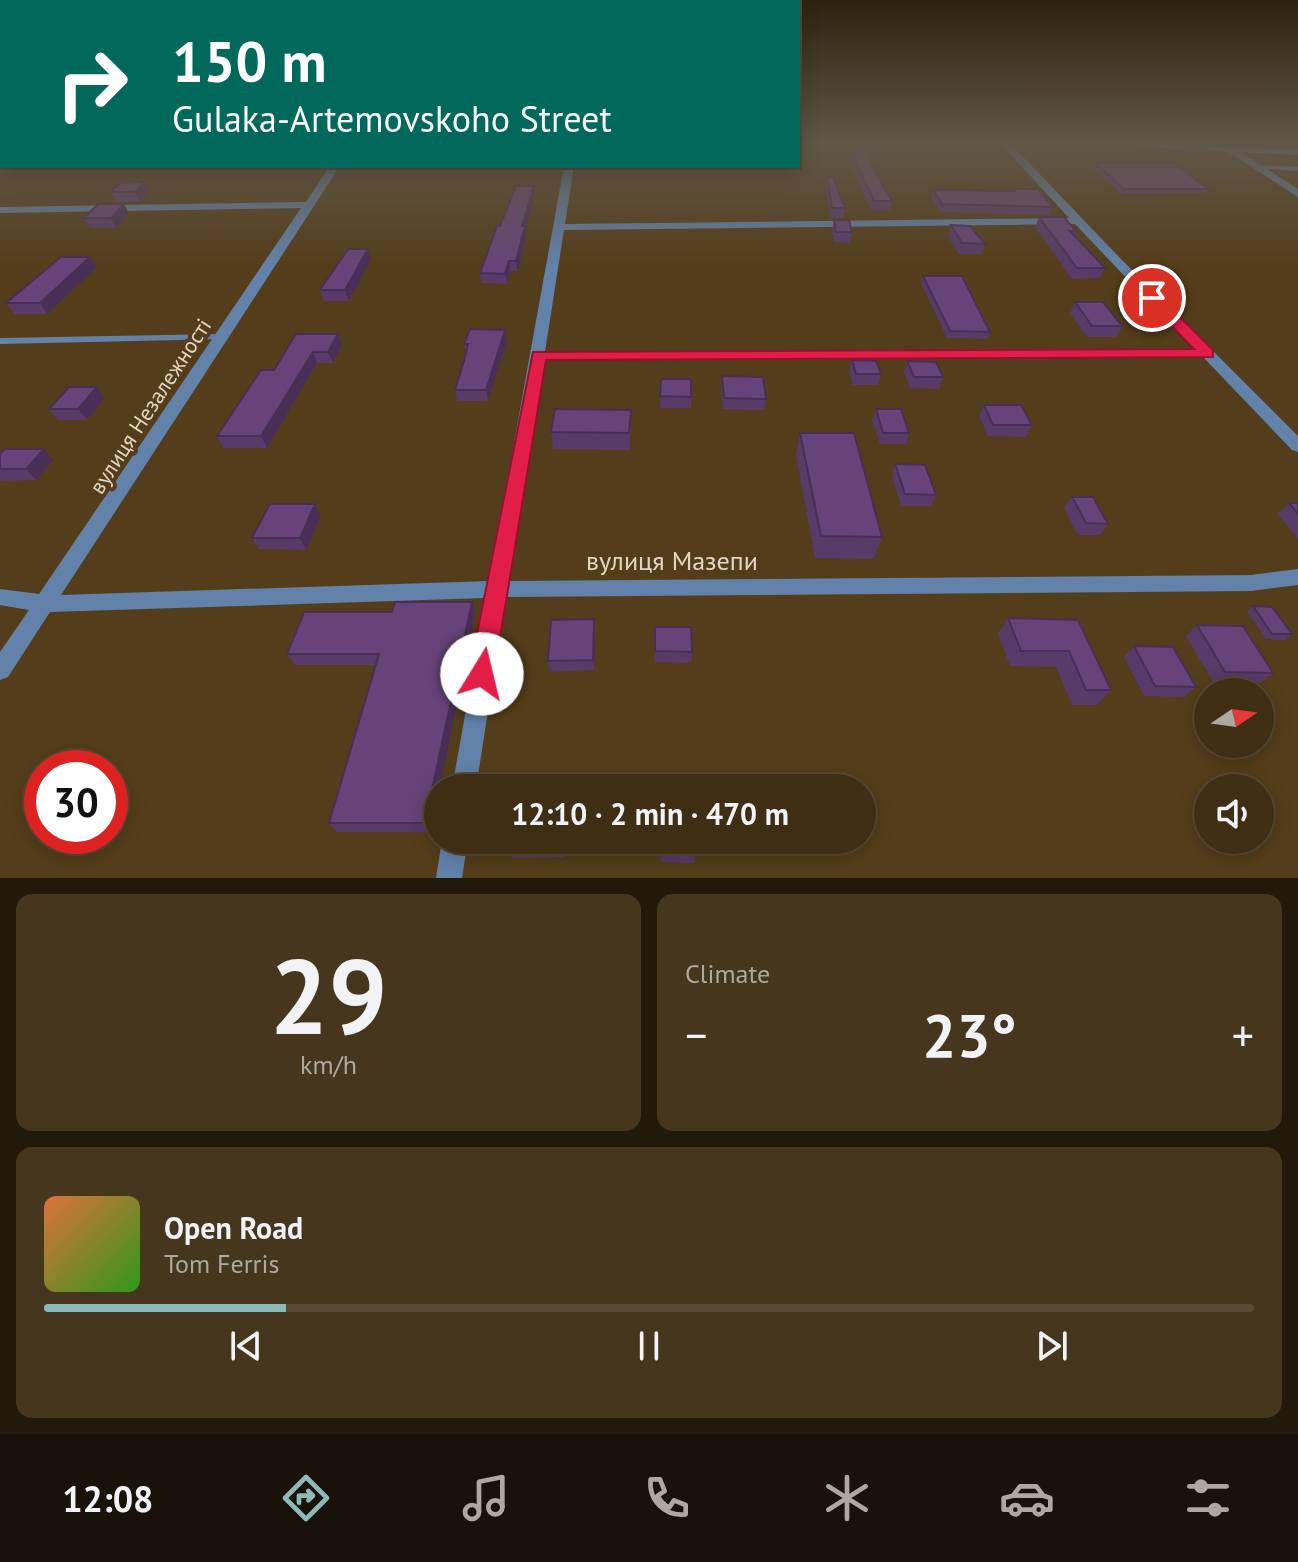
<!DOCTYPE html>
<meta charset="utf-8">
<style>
body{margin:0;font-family:"PT Sans",sans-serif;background:#46361d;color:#f1f3f6;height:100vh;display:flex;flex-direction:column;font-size:30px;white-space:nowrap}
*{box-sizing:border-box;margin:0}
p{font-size:26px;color:#ada8a0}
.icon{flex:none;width:44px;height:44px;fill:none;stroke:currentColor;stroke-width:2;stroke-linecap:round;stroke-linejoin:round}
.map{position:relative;height:878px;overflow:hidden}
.sheet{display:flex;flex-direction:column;gap:16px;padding:16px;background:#23190b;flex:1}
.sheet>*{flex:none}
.hud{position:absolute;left:0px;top:0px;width:800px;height:168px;box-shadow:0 4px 20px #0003,0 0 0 2px #584a34;background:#00695c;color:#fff;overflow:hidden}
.needle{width:52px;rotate:77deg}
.tools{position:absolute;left:1194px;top:678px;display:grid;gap:16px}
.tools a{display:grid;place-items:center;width:80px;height:80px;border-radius:50%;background:#3f2e14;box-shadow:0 4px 20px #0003,0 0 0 2px #584a34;font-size:40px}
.speed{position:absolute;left:24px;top:750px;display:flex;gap:16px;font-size:40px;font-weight:700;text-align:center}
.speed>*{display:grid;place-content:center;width:104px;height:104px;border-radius:50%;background:#3f2e14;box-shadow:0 4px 20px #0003,0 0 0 2px #584a34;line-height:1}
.speed .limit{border:12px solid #d22;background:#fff;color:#111}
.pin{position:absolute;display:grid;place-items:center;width:68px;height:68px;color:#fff;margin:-34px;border:4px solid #fff;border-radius:50%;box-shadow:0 2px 8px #0007}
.me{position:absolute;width:88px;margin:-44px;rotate:9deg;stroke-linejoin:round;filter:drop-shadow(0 0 6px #0008)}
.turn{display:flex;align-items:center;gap:28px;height:168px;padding:0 40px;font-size:36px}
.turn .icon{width:104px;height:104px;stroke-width:2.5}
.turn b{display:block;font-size:56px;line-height:68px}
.big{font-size:60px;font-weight:800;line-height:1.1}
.sheet .tile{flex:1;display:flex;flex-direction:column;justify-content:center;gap:12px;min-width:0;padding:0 28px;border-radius:16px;background:#46361d}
.sheet .dial{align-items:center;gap:0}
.dial b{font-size:104px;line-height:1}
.song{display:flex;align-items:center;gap:24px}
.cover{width:96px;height:96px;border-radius:12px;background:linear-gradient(135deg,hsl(20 70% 55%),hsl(110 70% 35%))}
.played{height:8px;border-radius:4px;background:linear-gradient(90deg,#8bbbb9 20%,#584a34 20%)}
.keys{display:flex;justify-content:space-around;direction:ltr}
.heat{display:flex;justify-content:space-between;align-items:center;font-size:44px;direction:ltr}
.sheet .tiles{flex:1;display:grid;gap:16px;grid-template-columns:1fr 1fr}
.tile:last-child{grid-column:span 2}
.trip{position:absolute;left:424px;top:774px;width:452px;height:80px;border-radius:40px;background:#3f2e14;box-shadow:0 4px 20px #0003,0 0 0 2px #584a34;font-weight:800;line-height:80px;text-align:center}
.tabs{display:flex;height:128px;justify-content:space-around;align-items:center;background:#191208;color:#ada8a0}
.tabs .icon{width:56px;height:56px}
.tabs .current{color:#8bbbb9}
.tabs b{font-size:36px;color:#f1f3f6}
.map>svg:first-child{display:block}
</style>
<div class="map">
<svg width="1298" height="878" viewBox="0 0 1298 878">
<rect width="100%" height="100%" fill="#543d1a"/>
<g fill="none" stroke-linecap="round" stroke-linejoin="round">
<g fill="#6382a9" fill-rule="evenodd">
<path d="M1258 165 1298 167V171L1256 168V166Z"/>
<path d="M221 334 224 335V339L0 344V338Z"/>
</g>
<g fill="#6382a9" fill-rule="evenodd">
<path d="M1001 144H1011L1120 258 1298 436V452L1292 450 1203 357 543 360 509 581 1251 575 1298 569V585L1251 591 506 597 476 788H452L486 598 50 612 8 677 0 680V652L29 610 0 605V589L39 594 301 208 0 213V207L306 202 330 166H340L61 595 489 581 564 166H574L565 224 1069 218ZM1075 224 1194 349 545 352 564 230Z"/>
<path d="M1227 147H1233L1298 189V197L1227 151Z"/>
<path d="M442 840H468L462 878H436Z"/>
</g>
<path fill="#73a5e2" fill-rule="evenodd" d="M1136 144 1298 149V155L1141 147Z"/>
</g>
<g fill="#593a68">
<path d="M853 155 892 201 890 210H871L851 164Z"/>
<path d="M1095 163 1208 189 1205 193 1121 194 1093 167Z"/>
<path d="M672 166H701V171H673Z"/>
<path d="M827 178 845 208 843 218H830L825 188Z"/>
<path d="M144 182 149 192 140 202H116L111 192Z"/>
<path d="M1012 189 1053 207 1050 215 940 212 931 198 933 190 1012 191Z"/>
<path d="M535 195 526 230V236L518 271H510L507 284 481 283 480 273 500 226Z"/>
<path d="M124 204 129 214 116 228H90L84 218Z"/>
<path d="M1039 217 1076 231 1074 236 1105 268 1099 278 1072 279 1035 227Z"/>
<path d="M834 220 852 232 850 243 834 242 832 230Z"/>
<path d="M951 225 985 244 981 254H958L948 236Z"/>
<path d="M90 257 97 267 47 314H14L6 303Z"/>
<path d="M371 259 349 301H324L320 290Z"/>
<path d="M923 276 990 332 987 339 947 338 921 283Z"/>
<path d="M1075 302 1122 326 1116 337H1087L1070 313Z"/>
<path d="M296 334 342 345 333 363H317L267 448H223L217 436 274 370Z"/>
<path d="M507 341 488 401H457L455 390 466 353 464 344Z"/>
<path d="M852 360 881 374 878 385H853L849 372Z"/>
<path d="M907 361 943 377 939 389 910 388 904 372Z"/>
<path d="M722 376 766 399 764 410 723 409 721 388Z"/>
<path d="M661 379 691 397V408H660Z"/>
<path d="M97 387 104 399 87 420H58L49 409Z"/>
<path d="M984 405 1032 425 1026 437 988 436 979 416Z"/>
<path d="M876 409 909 433 906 444H880L872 420Z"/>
<path d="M631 427 630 450 553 449 551 432Z"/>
<path d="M800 433 882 537 874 559 815 558 796 455Z"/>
<path d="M0 454 53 460 36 480 0 481Z"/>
<path d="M895 464 936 495 931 506H901L892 476Z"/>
<path d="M1072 497 1108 524 1100 535H1078L1064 508Z"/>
<path d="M1289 503H1298V539L1278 514Z"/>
<path d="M321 515 306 550 259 549 252 538Z"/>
<path d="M1253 606 1292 634 1285 640 1266 639 1247 612Z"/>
<path d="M392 612 475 613 438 788V797L431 832H337L329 823 376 665H295L287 654Z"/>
<path d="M1008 618 1078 620 1111 690 1097 705H1072L1056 667 1010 666 998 634Z"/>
<path d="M1197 625 1273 673 1260 683 1213 682 1186 636Z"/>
<path d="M655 627 692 652 691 663 655 662Z"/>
<path d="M595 630 594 670 550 672 548 661Z"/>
<path d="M1134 646 1196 687 1184 697 1144 696 1124 657Z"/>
<path d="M510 840H566L565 857 513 858 509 850Z"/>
<path d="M661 840 695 855 694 863 661 862Z"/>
</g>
<g fill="#492f55">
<path d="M144 182 149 192 140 202 135 192Z"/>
<path d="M534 186 535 195 526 230V236L518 271 516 261 522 226Z"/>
<path d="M124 204 129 214 116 228 111 218Z"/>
<path d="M368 249 371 259 349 301 345 290Z"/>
<path d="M90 257 97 267 47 314 40 303Z"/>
<path d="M509 261 510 271 507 284 505 274Z"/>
<path d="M505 330 507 341 488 401 486 390Z"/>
<path d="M338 334 342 345 333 363 328 352Z"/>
<path d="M313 352 317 363 267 448 261 436Z"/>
<path d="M97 387 104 399 87 420 78 409Z"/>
<path d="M44 449 53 460 36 480 26 469Z"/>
<path d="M315 504 321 515 306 550 300 538Z"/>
<path d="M472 602 475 613 440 788H438V797L431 832 425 823Z"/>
<path d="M594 619 595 630 594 670 593 660Z"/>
<path d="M564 840H566L565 857 563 849Z"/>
</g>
<g fill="#684379" stroke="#492f55" stroke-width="2">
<path d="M863 150 892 201H874L853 155Z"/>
<path d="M1095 163H1174L1208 189H1124Z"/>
<path d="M833 177 845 208H832L827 178Z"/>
<path d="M144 182 135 192H111L120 183Z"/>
<path d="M516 186H534L522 226H525L516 261H509L505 274 480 273 497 226H500Z"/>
<path d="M1012 189H1038L1053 207 942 204 933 190 1014 191Z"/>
<path d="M98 204H124L111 218H84Z"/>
<path d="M1039 217H1064L1076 231H1070L1105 268H1077Z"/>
<path d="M834 220H849L852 232H836Z"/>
<path d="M951 225 970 226 985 244 962 243Z"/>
<path d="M348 249H368L345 290H320Z"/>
<path d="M61 257H90L40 303H6Z"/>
<path d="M923 276H962L990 332 950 331Z"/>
<path d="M1075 302H1103L1122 326H1092Z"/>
<path d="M470 329 505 330 486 390H455L464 361 468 344H464Z"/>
<path d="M296 334H338L328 352H313L261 436H217L261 370H274Z"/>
<path d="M852 360 876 361 881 374H856Z"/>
<path d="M907 361 936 362 943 377H914Z"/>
<path d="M722 376 763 377 766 399 724 398Z"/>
<path d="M661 379H691V397L660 396Z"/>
<path d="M69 387H97L78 409H49Z"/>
<path d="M984 405H1021L1032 425H993Z"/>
<path d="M555 409 631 410 629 433 551 432Z"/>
<path d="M876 409H901L909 433H883Z"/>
<path d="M800 433H854L882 537 821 536Z"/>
<path d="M5 449H44L26 469H0V454Z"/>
<path d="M895 464 925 465 936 495 905 494Z"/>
<path d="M1072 497H1093L1108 524 1086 523Z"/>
<path d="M1289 503H1298V514Z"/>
<path d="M270 504H315L300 538H252Z"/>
<path d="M395 602H472L425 823H329L379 654H287L304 612H392Z"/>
<path d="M1253 606 1272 607 1292 634H1272Z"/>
<path d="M1008 618 1078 620 1111 690H1086L1069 651H1021Z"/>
<path d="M594 619 593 660 548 661 551 620Z"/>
<path d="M1197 625 1243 626 1273 673 1225 672Z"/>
<path d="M655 627H691L692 652 655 651Z"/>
<path d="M1134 646 1173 647 1196 687 1155 686Z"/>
<path d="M510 840H564L563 849 509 850Z"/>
<path d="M661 840H695V855L661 854Z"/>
</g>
<linearGradient id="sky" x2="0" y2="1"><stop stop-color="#2e220e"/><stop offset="0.54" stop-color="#615749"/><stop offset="1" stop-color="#615749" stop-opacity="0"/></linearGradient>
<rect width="1298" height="267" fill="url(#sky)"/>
<path fill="#e11d48" stroke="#92132f" stroke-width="2" d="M1152 294 1158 295 1213 350V357L546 360 494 674 490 682 482 686 473 682 469 674 533 352 1194 349 1147 301V295Z"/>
<g text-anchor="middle" stroke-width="8" stroke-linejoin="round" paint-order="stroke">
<g font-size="22" fill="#e4d5c3" stroke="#543d1a">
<text transform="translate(150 406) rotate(-57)" y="8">вулиця Незалежності</text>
</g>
<g font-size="26" fill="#e4d5c3" stroke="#543d1a">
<text x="672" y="570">вулиця Мазепи</text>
</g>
</g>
</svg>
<div class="tools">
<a><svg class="needle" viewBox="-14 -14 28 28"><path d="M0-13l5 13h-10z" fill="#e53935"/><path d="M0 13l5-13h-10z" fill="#ada8a0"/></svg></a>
<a><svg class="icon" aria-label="sound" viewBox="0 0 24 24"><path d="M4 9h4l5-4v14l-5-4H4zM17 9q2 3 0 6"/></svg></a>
</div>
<div class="speed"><div class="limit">30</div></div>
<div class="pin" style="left:1152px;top:298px;background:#d93025"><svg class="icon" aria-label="arrive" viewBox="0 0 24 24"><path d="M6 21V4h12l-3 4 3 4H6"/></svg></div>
<svg class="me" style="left:482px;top:674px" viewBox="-20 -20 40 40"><circle r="19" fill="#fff"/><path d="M0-13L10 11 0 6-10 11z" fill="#e11d48"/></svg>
<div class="trip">12:10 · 2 min · 470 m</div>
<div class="hud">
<div class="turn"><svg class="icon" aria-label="right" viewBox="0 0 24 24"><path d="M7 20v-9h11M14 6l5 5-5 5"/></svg><div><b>150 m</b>Gulaka-Artemovskoho Street</div></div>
</div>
</div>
<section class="sheet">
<div class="tiles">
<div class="tile dial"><b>29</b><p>km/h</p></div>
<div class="tile"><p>Climate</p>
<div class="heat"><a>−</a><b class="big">23°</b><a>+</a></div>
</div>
<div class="tile">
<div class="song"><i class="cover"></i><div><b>Open Road</b><p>Tom Ferris</p></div></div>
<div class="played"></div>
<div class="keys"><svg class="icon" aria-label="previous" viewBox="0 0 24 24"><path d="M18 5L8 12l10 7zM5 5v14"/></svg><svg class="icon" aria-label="pause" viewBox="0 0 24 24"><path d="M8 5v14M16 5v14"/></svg><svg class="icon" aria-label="next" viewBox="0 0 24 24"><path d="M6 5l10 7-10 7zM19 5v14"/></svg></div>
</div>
</div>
</section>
<nav class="tabs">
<b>12:08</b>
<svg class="icon current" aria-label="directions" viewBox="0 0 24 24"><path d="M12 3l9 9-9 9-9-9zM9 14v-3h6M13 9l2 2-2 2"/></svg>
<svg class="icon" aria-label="music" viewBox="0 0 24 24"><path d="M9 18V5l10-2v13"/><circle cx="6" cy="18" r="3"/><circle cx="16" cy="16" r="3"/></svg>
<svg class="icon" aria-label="phone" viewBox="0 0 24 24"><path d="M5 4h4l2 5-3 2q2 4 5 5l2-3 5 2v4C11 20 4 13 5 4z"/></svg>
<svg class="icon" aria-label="climate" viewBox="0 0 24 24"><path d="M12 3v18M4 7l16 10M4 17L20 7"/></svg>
<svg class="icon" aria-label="car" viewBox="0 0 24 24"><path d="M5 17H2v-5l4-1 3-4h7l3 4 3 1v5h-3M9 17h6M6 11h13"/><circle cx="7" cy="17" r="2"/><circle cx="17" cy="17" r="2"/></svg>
<svg class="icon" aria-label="filters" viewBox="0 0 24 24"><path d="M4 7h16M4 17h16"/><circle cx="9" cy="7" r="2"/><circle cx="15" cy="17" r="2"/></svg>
</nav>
